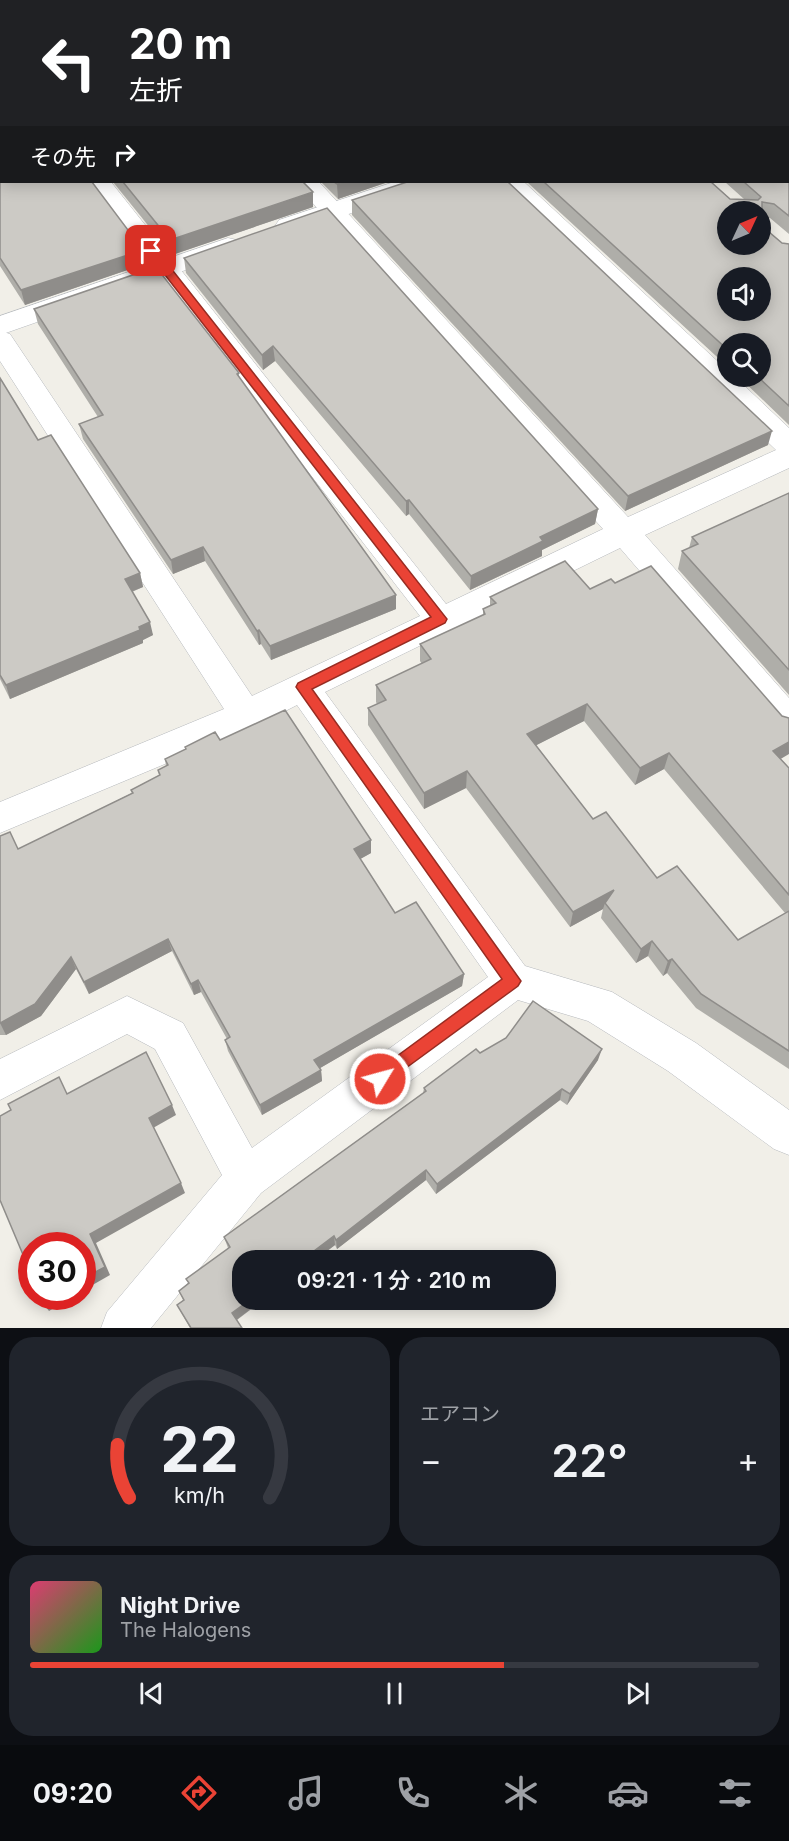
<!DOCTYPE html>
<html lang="ja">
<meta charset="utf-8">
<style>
body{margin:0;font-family:Inter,"Noto Sans JP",sans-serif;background:#20242c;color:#f1f3f6;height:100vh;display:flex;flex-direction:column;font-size:22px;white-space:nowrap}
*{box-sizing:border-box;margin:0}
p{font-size:20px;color:#9ea1a6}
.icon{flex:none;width:33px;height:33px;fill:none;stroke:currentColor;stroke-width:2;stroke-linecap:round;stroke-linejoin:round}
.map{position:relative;height:1328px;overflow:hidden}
.sheet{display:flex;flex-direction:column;gap:9px;padding:9px;background:#0d0f14;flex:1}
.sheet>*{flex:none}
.banner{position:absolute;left:0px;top:0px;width:789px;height:183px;box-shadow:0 3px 15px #0003;background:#202124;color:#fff;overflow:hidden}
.needle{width:39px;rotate:46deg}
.tools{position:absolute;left:717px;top:201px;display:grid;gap:12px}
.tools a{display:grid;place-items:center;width:54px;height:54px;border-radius:50%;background:#171b24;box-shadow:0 3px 15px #0003;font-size:30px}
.speed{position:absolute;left:18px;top:1232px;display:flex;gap:12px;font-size:30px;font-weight:700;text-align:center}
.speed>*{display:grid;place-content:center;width:78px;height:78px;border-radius:50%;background:#171b24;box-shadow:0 3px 15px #0003;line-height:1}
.speed .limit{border:9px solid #d22;background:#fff;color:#111}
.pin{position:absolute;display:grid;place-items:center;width:51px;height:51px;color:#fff;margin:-26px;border-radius:12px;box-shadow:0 3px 9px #0006}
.me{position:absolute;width:66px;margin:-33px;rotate:53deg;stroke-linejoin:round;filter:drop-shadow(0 0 4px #0008)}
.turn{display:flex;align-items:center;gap:21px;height:126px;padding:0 30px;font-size:27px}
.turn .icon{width:78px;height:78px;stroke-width:2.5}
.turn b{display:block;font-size:42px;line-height:51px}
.then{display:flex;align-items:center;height:57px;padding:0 30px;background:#0003;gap:12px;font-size:22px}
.big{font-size:45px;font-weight:600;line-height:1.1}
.sheet .widget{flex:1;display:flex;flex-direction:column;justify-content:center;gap:9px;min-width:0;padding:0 21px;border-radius:24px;background:#20242c}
.sheet .dial{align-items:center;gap:0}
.dial svg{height:156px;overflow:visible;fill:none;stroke:#363941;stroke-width:7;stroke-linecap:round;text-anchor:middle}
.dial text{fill:#f1f3f6;stroke:none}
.song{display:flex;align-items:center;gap:18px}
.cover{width:72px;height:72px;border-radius:9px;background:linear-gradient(135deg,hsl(340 70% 55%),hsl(120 70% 35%))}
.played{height:6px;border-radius:3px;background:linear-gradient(90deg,#ea4335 65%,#363941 65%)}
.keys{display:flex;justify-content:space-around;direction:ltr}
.heat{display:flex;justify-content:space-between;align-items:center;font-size:33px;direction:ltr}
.sheet .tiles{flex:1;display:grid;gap:9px;grid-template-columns:1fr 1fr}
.widget:last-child{grid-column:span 2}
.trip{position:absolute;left:232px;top:1250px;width:324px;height:60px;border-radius:24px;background:#171b24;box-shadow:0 3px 15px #0003;font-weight:600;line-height:60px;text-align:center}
.tabs{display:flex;height:96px;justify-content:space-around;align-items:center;background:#090b0e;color:#9ea1a6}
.tabs .icon{width:42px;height:42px}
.tabs .active{color:#ea4335}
.tabs b{font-size:27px;color:#f1f3f6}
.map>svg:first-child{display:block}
</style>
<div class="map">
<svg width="789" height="1328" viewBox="0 0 789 1328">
<rect width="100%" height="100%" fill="#f1efe8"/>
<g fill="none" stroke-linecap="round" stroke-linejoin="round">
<g stroke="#b5b8bc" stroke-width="1">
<g id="street">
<path d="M490 0H512L513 2H491Z"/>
<path d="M87 182H111L446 604 603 529 294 182H319L628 517 776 450 501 187 498 182H524L728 371V376H734L789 428V468L645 535 789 698V735L777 731 620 548 325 692 525 966 612 992 696 1043 789 1110V1155L774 1149 668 1071 588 1021 518 1000 261 1193 151 1328H101L107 1312 222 1175 155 1049 127 1034 0 1100V1059L127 996 183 1023 252 1148 488 977 297 705 258 725 0 833V802L224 709 0 361V331L10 334 252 696 420 616 155 274Z"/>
</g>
</g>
<g stroke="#b6babf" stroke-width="1">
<g id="secondary">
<path d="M394 182H429L426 187 297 232 288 234 279 232 275 226 279 220Z"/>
<path d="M228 238 237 240 241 246 237 252 0 335V316Z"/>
</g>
</g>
<use href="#street" fill="#fff" fill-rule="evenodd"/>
<use href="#secondary" fill="#fff" fill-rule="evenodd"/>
</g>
<g fill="#afaea9" fill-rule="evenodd">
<path d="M0 0H410L2 182 145 264 25 305 0 266Z"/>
<path d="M606 0H789V234L770 218 762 217V226L782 243 789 244V425L738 376H760L728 344V367L527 182H711L730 199H744L725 182H788V2H608Z"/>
<path d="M113 182H303L313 207 172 255Z"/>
<path d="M321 182H388L338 199Z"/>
<path d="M352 200 768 445 625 511 352 215Z"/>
<path d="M184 258 598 509 595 524 542 550V556L470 590 409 514 406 516 275 361 263 370 186 273Z"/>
<path d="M34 309 239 373V377L396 609 271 660 261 644 259 645 205 561 173 574 83 439 79 424 98 417 38 324Z"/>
<path d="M0 378 38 440 140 573 143 587 132 592 153 635 143 640V643L10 699 0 679Z"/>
<path d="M789 493V695L678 569 682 551 689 548 692 537Z"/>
<path d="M590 589 781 759 789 768V1069L696 1008 667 973 663 976 648 956 636 963 601 918 603 909 570 927 466 788 424 809 368 725V708L377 704 376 702V685L422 664 420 661V644L483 615V609L490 606V597ZM584 721 635 785 664 769 785 913 738 940 657 878 593 819 536 745Z"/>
<path d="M220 740 371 840V853L360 859 395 913 464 974 462 986 320 1068 321 1070 322 1081 262 1115 228 1051 225 1040 227 1039 201 992 194 995 172 951 89 994 76 969 41 1016 6 1035H0V836L18 849 132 793 131 790 159 775 158 770 166 766 165 759 186 749 185 747Z"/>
<path d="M480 1053 598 1060 567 1105 560 1100 436 1194 426 1180 337 1249 335 1245 237 1320 242 1328H190L177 1305 183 1300 179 1291 188 1284 228 1248 224 1237 423 1093 424 1088Z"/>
</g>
<g fill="#8f8d8a">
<path d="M345 182H388L338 199 337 184Z"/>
<path d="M313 192V207L172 255 170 240Z"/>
<path d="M143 250 145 264 25 305 21 290Z"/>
<path d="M273 346 275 361 263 370 262 355Z"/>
<path d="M772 431 768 445 625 511 628 496Z"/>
<path d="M409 500V514L406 516V501Z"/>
<path d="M598 509 595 524 542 550V556L470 590 471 576 540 537Z"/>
<path d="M203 547 205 561 173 574 171 560Z"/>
<path d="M140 573 143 587 128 593 125 579Z"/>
<path d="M396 595V609L271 660 270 646Z"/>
<path d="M150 622 153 635 143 640V643L10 699 6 685Z"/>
<path d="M259 630 261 644 259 645 257 631Z"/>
<path d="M587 704 584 721 525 751 527 734Z"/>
<path d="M789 742V754L767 767 773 751Z"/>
<path d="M669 753 664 769 635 785 640 768Z"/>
<path d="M467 771 466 788 424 809V793Z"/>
<path d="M371 840V853L355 862 354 849Z"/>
<path d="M614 890 605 903 603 909 570 927 573 912Z"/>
<path d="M168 939 172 951 89 994 84 982Z"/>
<path d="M652 941 648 956 636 963 641 949Z"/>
<path d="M71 957 76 969 41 1016 6 1035 0 1023Z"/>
<path d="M672 959 667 973 663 976 668 961Z"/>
<path d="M464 974 462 986 315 1071 314 1060Z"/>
<path d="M198 980 201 992 194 995 191 984Z"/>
<path d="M602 1049 598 1060 567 1105 570 1094Z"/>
<path d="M321 1070 322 1081 262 1115 260 1105Z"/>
<path d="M562 1089 560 1100 436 1194 437 1184Z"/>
<path d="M172 1105 176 1115 153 1128 149 1118Z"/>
<path d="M426 1170V1180L337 1249 336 1240Z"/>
<path d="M181 1183 185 1193 96 1243 110 1275 82 1291V1279L90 1234Z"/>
<path d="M334 1236 335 1245 315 1260H302Z"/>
<path d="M54 1296H74L49 1311 42 1302Z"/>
<path d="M251 1299H264L235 1321 232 1313Z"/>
</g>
<g fill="#cccac5" stroke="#8f8d8a" stroke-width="1.5" fill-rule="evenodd">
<path d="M0 0H410L412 2H2V182H92L143 250 21 290 0 258V45L1 29 0 28Z"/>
<path d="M436 0H486L488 2H431Z"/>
<path d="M626 0H789V216L774 204 762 202V226L782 243 789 244V406L757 376H760V344H728V350L544 182H711L730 199 758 200 761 197 744 182H788V2H628ZM728 212H760V244H728ZM728 278H760V310H728Z"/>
<path d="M123 182H303L313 192 170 240Z"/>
<path d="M334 182H345L337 184Z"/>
<path d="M407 182H508L772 431 628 496 352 200Z"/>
<path d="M327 208 598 509 540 537 543 541 471 576 409 500 406 501 273 346 262 355 184 258Z"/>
<path d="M156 267 239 373 237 374 396 595 270 646 259 630 257 631 203 547 171 560 79 424 103 415 34 309Z"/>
<path d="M0 378 38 440 51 435 140 573 125 579 150 622 139 627 140 630 6 685 0 675Z"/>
<path d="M789 493V670L682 551 698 544 692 537Z"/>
<path d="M565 561 590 589 611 579 615 583 651 566 782 716 789 718V742L773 751 789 768V895L669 753 640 768 587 704 527 734 593 819 606 812 657 878 677 866 738 940 789 911V1051L701 994 672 959 668 961 652 941 641 949 605 903 614 890 573 912 467 771 424 793 368 708 386 700 376 685 431 659 420 644 485 614 483 609 496 603 490 597Z"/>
<path d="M285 710 371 840 354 849 395 913 416 902 464 974 314 1060 321 1070 260 1105 225 1040 230 1037 198 980 191 984 168 939 84 982 71 957 35 1004 0 1023V836L10 832 18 849 133 793 131 790 160 775 158 770 168 765 165 759 186 749 185 747 215 732 220 740Z"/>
<path d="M533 1001 602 1049 570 1094 562 1089 437 1184 426 1170 336 1240 334 1236 302 1260H243V1299H251L232 1313 242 1328H191L177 1305 184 1300 179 1291 189 1283 186 1279 230 1247 224 1237 426 1091 424 1088 476 1049 480 1053 506 1038Z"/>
<path d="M146 1052 172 1105 149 1118 181 1183 90 1234 105 1267 82 1279V1245H32V1276L0 1200V1116L11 1110 8 1104 59 1077 67 1094Z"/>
<path d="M40 1296H54L42 1302Z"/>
</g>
<path fill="#ea4335" stroke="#982c22" stroke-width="1.5" d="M151 247 155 248 447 619 445 623 312 689 521 981 518 986 380 1087 374 1085 371 1079 374 1073 502 979 296 687 298 683 431 617 148 253V248Z"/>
</svg>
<div class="tools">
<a><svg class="needle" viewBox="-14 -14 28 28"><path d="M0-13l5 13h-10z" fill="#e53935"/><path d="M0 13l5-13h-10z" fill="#9ea1a6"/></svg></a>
<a><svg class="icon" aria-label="sound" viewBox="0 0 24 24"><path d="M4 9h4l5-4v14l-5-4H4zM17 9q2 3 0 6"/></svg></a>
<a><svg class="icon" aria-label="search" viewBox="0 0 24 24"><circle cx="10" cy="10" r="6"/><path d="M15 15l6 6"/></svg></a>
</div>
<div class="speed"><div class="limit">30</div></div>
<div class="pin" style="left:151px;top:251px;background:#d93025"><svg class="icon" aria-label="arrive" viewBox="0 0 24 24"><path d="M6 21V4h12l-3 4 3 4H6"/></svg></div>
<svg class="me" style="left:380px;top:1079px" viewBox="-20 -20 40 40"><circle r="17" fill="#ea4335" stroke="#fff" stroke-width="3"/><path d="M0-11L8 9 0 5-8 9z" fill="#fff"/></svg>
<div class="trip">09:21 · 1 分 · 210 m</div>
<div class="banner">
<div class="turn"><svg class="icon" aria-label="left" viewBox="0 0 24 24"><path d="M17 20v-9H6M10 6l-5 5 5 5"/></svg><div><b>20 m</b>左折</div></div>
<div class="then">その先<svg class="icon" aria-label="right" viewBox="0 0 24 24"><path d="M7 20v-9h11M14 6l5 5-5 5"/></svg></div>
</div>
</div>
<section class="sheet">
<div class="tiles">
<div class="widget dial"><svg viewBox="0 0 100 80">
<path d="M14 69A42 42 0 1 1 86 69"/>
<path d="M14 69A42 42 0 0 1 8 42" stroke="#ea4335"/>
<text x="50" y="56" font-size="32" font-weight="700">22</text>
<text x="50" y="72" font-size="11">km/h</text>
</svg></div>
<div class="widget"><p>エアコン</p>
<div class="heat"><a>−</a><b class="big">22°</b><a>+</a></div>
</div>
<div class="widget">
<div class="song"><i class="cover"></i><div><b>Night Drive</b><p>The Halogens</p></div></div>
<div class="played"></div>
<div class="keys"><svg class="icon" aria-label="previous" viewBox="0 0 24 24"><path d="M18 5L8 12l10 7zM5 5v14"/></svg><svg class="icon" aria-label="pause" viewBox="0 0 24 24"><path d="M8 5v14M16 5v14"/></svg><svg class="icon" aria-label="next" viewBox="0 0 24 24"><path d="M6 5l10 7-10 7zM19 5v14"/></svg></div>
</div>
</div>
</section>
<nav class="tabs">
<b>09:20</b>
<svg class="icon active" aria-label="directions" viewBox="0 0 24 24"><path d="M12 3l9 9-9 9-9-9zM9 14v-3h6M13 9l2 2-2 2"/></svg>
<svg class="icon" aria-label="music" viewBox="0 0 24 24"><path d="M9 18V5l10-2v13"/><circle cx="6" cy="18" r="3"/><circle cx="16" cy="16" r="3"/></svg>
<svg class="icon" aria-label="phone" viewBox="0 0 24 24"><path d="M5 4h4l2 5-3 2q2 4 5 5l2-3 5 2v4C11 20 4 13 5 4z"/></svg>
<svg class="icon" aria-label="climate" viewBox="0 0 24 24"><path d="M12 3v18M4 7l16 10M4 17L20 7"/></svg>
<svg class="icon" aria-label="car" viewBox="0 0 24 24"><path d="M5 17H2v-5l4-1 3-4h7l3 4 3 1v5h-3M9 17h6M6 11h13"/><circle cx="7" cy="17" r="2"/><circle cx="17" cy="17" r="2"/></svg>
<svg class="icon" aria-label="filters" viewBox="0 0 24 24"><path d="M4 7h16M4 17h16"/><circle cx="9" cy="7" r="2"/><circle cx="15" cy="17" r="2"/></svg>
</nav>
